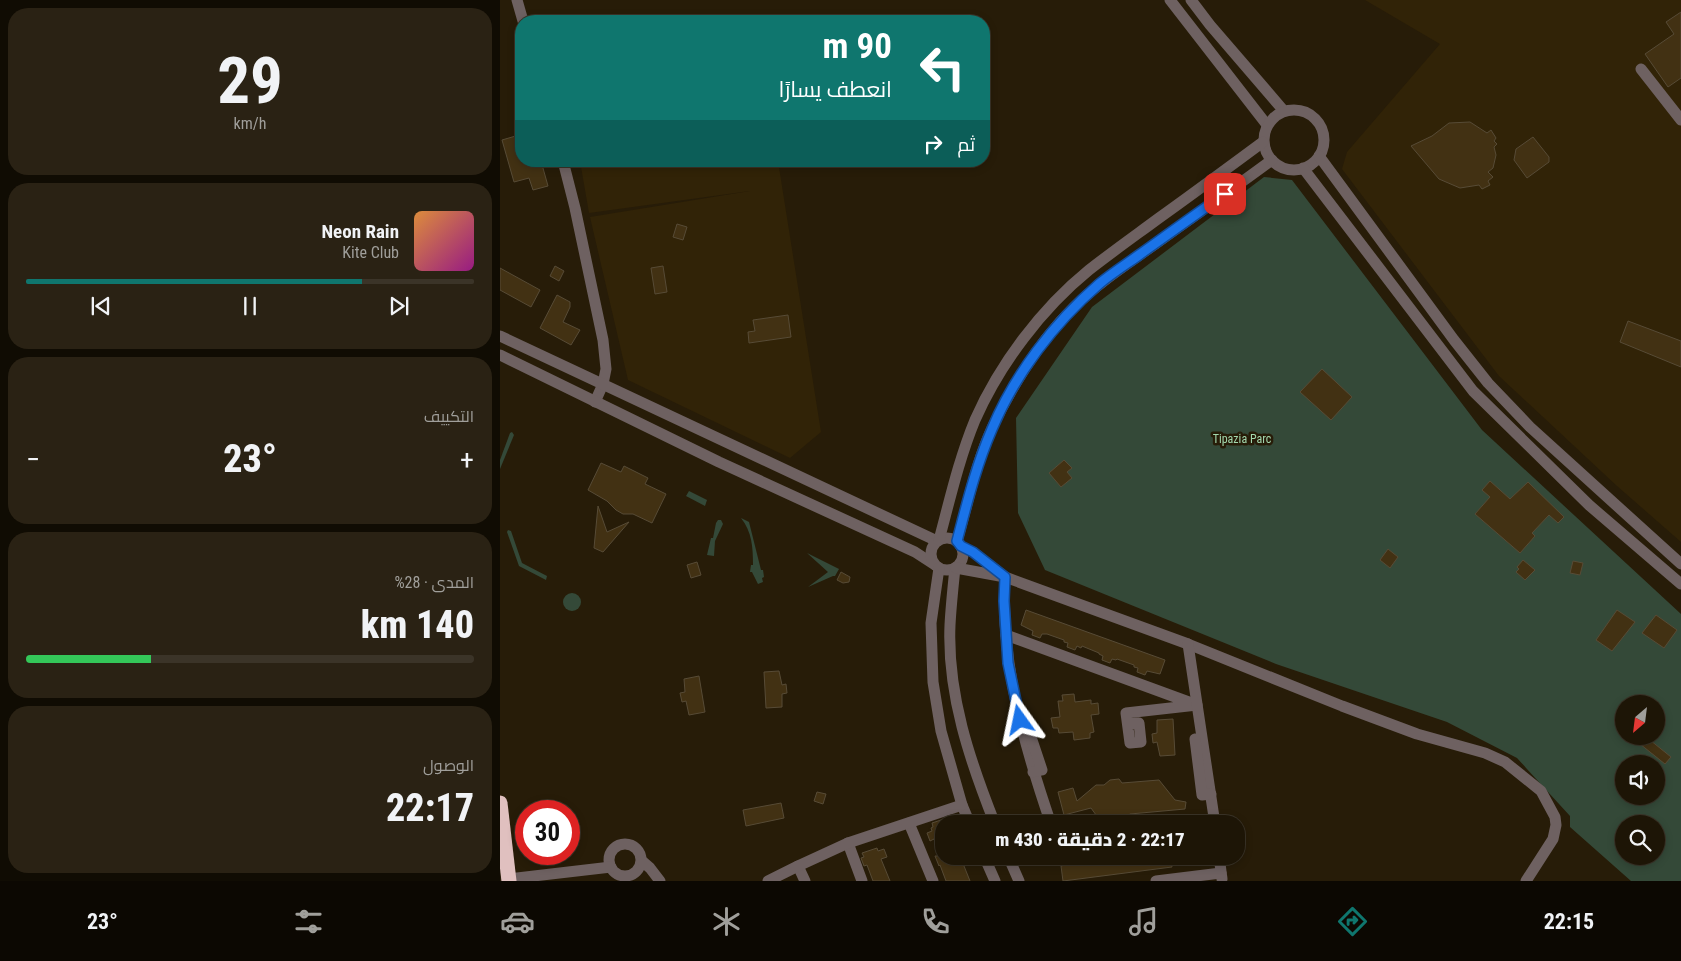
<!DOCTYPE html>
<html lang="ar">
<meta charset="utf-8">
<style>
body{margin:0;font-family:"Roboto Condensed",Cairo,sans-serif;background:#2a2214;color:#f1f3f6;direction:rtl;height:100vh;display:flex;flex-direction:column;font-size:19px;white-space:nowrap}
*{box-sizing:border-box;margin:0}
p{font-size:16px;color:#a09f9b}
.icon{flex:none;width:28px;height:28px;fill:none;stroke:currentColor;stroke-width:2;stroke-linecap:round;stroke-linejoin:round}
.map{position:relative;flex:1;overflow:hidden;direction:ltr}
.details{display:flex;flex-direction:column;gap:8px;padding:8px;background:#100c03;width:500px}
.details>*{flex:none}
.hud{position:absolute;left:15px;top:15px;width:475px;height:152px;border-radius:20px;box-shadow:0 2px 8px #0003,0 0 0 1px #3b3428;direction:rtl;background:#0f766e;color:#fff;overflow:hidden}
.needle{width:32px;rotate:208deg}
.tools{position:absolute;left:1115px;top:695px;display:grid;gap:10px}
.tools a{display:grid;place-items:center;width:50px;height:50px;border-radius:50%;background:#1d1506;box-shadow:0 2px 8px #0003,0 0 0 1px #3b3428;font-size:25px}
.speed{position:absolute;left:15px;top:800px;display:flex;gap:10px;font-size:25px;font-weight:700;text-align:center}
.speed>*{display:grid;place-content:center;width:65px;height:65px;border-radius:50%;background:#1d1506;box-shadow:0 2px 8px #0003,0 0 0 1px #3b3428;line-height:1}
.speed .limit{border:8px solid #d22;background:#fff;color:#111}
.pin{position:absolute;display:grid;place-items:center;width:42px;height:42px;color:#fff;margin:-21px;border-radius:10px;box-shadow:0 2px 8px #0006}
.me{position:absolute;width:55px;margin:-28px;rotate:348deg;stroke-linejoin:round;filter:drop-shadow(0 0 4px #0008)}
.turn{display:flex;align-items:center;gap:18px;height:105px;padding:0 15px;font-size:22px}
.turn .icon{width:65px;height:65px;stroke-width:2.5}
.turn b{display:block;font-size:35px;line-height:42px}
.then{display:flex;align-items:center;height:48px;padding:0 15px;background:#0003;gap:10px;font-size:19px}
.big{font-size:38px;font-weight:800;line-height:1.1}
.details .tile{flex:1;display:flex;flex-direction:column;justify-content:center;gap:8px;min-width:0;padding:0 18px;border-radius:20px;background:#2a2214}
.details .dial{align-items:center;gap:0}
.dial b{font-size:65px;line-height:1}
.song{display:flex;align-items:center;gap:15px}
.cover{width:60px;height:60px;border-radius:8px;background:linear-gradient(135deg,hsl(30 70% 55%),hsl(310 70% 35%))}
.played{height:5px;border-radius:2px;background:linear-gradient(90deg,#0f766e 75%,#3b3428 75%)}
.keys{display:flex;justify-content:space-around;direction:ltr}
.heat{display:flex;justify-content:space-between;align-items:center;font-size:28px;direction:ltr}
.charge{height:8px;border-radius:4px;background:linear-gradient(90deg,#34c759 28%,#3b3428 0)}
.trip{position:absolute;left:435px;top:815px;width:310px;height:50px;border-radius:20px;background:#1d1506;box-shadow:0 2px 8px #0003,0 0 0 1px #3b3428;font-weight:800;line-height:50px;text-align:center;direction:rtl}
.tabs{display:flex;height:80px;justify-content:space-around;align-items:center;background:#0c0802;color:#a09f9b}
.tabs .icon{width:35px;height:35px}
.tabs .selected{color:#0f766e}
.tabs b{font-size:22px;color:#f1f3f6}
main{display:flex;flex:1;min-height:0}
.map>svg:first-child{display:block}
</style>
<main>
<div class="map">
<svg width="1181" height="881" viewBox="0 0 1181 881">
<rect width="100%" height="100%" fill="#271c08"/>
<g fill="#312307">
<path d="M865 0H1181V542L1117 486 999 376 842 169 847 152 940 44Z"/>
<path d="M80 161H278L321 432 290 458 128 380 90 217 250 191 89 213Z"/>
</g>
<g fill="#344938" fill-rule="evenodd">
<path d="M764 177 792 180 982 430 1181 614V881H1131L1070 827V816L1017 758 947 722 776 664 545 570 518 513 516 418 592 307ZM1124 704H1156V736H1124ZM1124 764H1156V796H1124ZM1124 824H1156V856H1124Z"/>
<path d="M12 432 14 435 0 469V460L10 433Z"/>
<path d="M189 491 207 500 205 506 186 496Z"/>
<path d="M241 518 249 522 261 570H263L264 577 262 578 263 582 258 584 252 572H250L251 565H253C253 547 252 532 241 518Z"/>
<path d="M218 520H221L223 524 215 541 214 556 207 555 211 538H213L216 523Z"/>
<path d="M8 530 11 531 22 563 47 576 46 580 19 566 7 532Z"/>
<path d="M307 553 339 569 335 576H333L308 587 328 572Z"/>
<circle cx="72" cy="602" r="9"/>
</g>
<g fill="#423113" stroke="#574b36">
<path d="M1181 12V78L1168 87 1145 54 1174 34 1166 22Z"/>
<path d="M970 122 987 133 991 130 996 138 994 141 997 144 994 147 996 155 993 168 988 172 993 177 988 181 990 185 982 189 979 185 960 188 939 179 911 146 932 136 949 123Z"/>
<path d="M19 135 21 141V161H41L48 186 33 190 29 178 14 182 2 140Z"/>
<path d="M1033 137 1049 157V162L1027 178 1014 160 1016 149Z"/>
<path d="M177 224 187 227 183 240 173 237Z"/>
<path d="M55 266 64 271 59 281 50 276Z"/>
<path d="M163 266 167 292 155 294 151 268Z"/>
<path d="M0 268 40 290 31 307 0 290Z"/>
<path d="M57 295 70 302V307L63 322 80 330 71 345 40 328Z"/>
<path d="M288 315 291 337 249 343 248 332 255 331 253 320Z"/>
<path d="M1128 321 1181 341V367L1120 342Z"/>
<path d="M822 369 852 397 831 420 800 392Z"/>
<path d="M564 460 572 468 567 472 572 478 561 487 549 473Z"/>
<path d="M101 463 121 472 124 466 148 478 145 484 166 494 152 523 133 514H123L116 510 107 501 88 490Z"/>
<path d="M990 481 1010 499 1028 482 1064 517 1058 523 1049 515 1032 533 1035 536 1020 553 975 514 990 497 982 490Z"/>
<path d="M98 506 107 532 129 522 103 552 94 548Z"/>
<path d="M888 549 898 557 890 568 880 560Z"/>
<path d="M1023 560 1035 570 1025 580 1016 572 1019 569 1017 567Z"/>
<path d="M1073 561 1083 563 1080 575 1070 573Z"/>
<path d="M197 562 201 575 191 578 187 565Z"/>
<path d="M341 572 350 577 349 582 343 583 337 580Z"/>
<path d="M526 610 665 660 660 674 647 671 645 675 637 672 638 668 634 667V665L617 659 616 660 612 659 610 663 602 660 603 656 599 654V653L582 646 581 648 577 646 575 650 567 647 568 643 564 642V640L547 634H542L540 638 532 635 533 631 521 625Z"/>
<path d="M1117 610 1135 622 1112 651 1096 640Z"/>
<path d="M1156 615 1177 630 1164 648 1142 633Z"/>
<path d="M279 671 282 685 286 684 287 693 282 694V707L266 708 264 672Z"/>
<path d="M199 676 205 712 189 715 186 701 182 702 180 693 185 692 184 679Z"/>
<path d="M574 694 575 702 591 700V704L598 703 599 714 591 715 594 732 590 733V738L574 740 573 732 559 733 558 728H553L551 718 560 717 558 701H563L562 695Z"/>
<path d="M673 719 675 755 660 756 657 742 653 743 652 734 657 733V720Z"/>
<path d="M1130 736H1145L1171 757 1165 764Z"/>
<path d="M619 779 622 783 659 780 675 800 686 802 685 809 630 814 626 817 599 819 591 808 564 815 558 792 573 788 577 801 596 785H604L610 780Z"/>
<path d="M317 792 326 794 323 804 314 801Z"/>
<path d="M281 803 284 818 246 826 243 810Z"/>
<path d="M444 819V856H460L470 881H446L440 865 439 866 435 856H440L434 839 430 841 427 833 432 831 431 828 433 827 432 823Z"/>
<path d="M377 848 378 851 384 849 387 857 381 859 390 881H373L367 865 364 866 361 858 364 857 362 853Z"/>
<path d="M610 856H670L672 867 563 881 561 866 574 863 573 858 582 857 583 861H588V862L606 860 610 858Z"/>
</g>
<g fill="none" stroke-linecap="round" stroke-linejoin="round">
<g stroke="#6e6161" stroke-width="11">
<path d="M17 0 23 21"/>
<path d="M670 0 767 125"/>
<path d="M691 0 710 25 784 111"/>
<path d="M1141 69 1181 120"/>
<circle cx="794" cy="140" r="30"/>
<path d="M819 156 954 340 988 383 1030 427 1181 564"/>
<path d="M63 161 75 208 103 340 106 369 103 384 95 402"/>
<path d="M803 168 973 391 1089 505 1181 584"/>
<path d="M0 336 437 541"/>
<path d="M0 355 219 462 415 552 435 565"/>
<circle cx="447" cy="554" r="16"/>
<path d="M439 540C450 499 459 459 475 420 500 364 541 309 589 270 612 252 636 235 659 218 694 193 729 167 763 142"/>
<path d="M457 541C468 503 476 462 493 426 514 382 540 341 574 307 599 282 629 263 658 242 696 215 734 188 772 160"/>
<path d="M461 547 473 552 504 576"/>
<path d="M439 568 431 623 433 682 441 731 462 805 470 824"/>
<path d="M455 568C453 587 451 606 450 625 447 694 470 761 495 824"/>
<path d="M456 568 505 577 688 644 842 706 917 734 985 753 1005 762 1041 791 1055 817 1056 825 1053 839 1026 881"/>
<path d="M505 577C500 662 524 745 551 824"/>
<path d="M506 635 697 705 626 713 630 743 641 742 639 723 628 724"/>
<path d="M688 644 715 824"/>
<path d="M531 737 542 770 533 772"/>
<path d="M695 739 702 795 711 794"/>
<path d="M409 823 433 881"/>
<path d="M348 843 362 881"/>
<circle cx="125" cy="860" r="16"/>
<path d="M484 856 495 881"/>
<path d="M508 856 519 881"/>
<path d="M719 856 722 879"/>
<path d="M142 861 150 868 160 881"/>
<path d="M298 866 305 881"/>
<path d="M8 879 111 867"/>
<path d="M268 881 298 866 348 843 462 805"/>
<path d="M656 881 721 873"/>
</g>
<path stroke="#e0c0bf" stroke-width="15" d="M0 803 9 881"/>
</g>
<g fill="none" stroke-linecap="round" stroke-linejoin="round">
<g stroke="#114b97" stroke-width="12">
<path id="route" d="M520 720 508 663 504 601 505 577 473 552 461 546 457 541C467 503 476 466 492 429 515 374 554 323 599 284 611 274 625 265 639 255 667 235 696 214 725 194"/>
</g>
<use href="#route" stroke="#1a73e8" stroke-width="9"/>
</g>
<g text-anchor="middle" stroke-width="5" stroke-linejoin="round" paint-order="stroke">
<g font-size="12" fill="#a3d8ae" stroke="#271c08">
<text x="742" y="443">Tipazia Parc</text>
</g>
</g>
</svg>
<div class="tools">
<a><svg class="needle" viewBox="-14 -14 28 28"><path d="M0-13l5 13h-10z" fill="#e53935"/><path d="M0 13l5-13h-10z" fill="#a09f9b"/></svg></a>
<a><svg class="icon" aria-label="sound" viewBox="0 0 24 24"><path d="M4 9h4l5-4v14l-5-4H4zM17 9q2 3 0 6"/></svg></a>
<a><svg class="icon" aria-label="search" viewBox="0 0 24 24"><circle cx="10" cy="10" r="6"/><path d="M15 15l6 6"/></svg></a>
</div>
<div class="speed"><div class="limit">30</div></div>
<div class="pin" style="left:725px;top:194px;background:#d93025"><svg class="icon" aria-label="arrive" viewBox="0 0 24 24"><path d="M6 21V4h12l-3 4 3 4H6"/></svg></div>
<svg class="me" style="left:520px;top:720px" viewBox="-20 -20 40 40"><path d="M0-17L14 15 0 8-14 15z" fill="#1a73e8" stroke="#fff" stroke-width="4"/></svg>
<div class="trip">22:17 · 2 دقيقة · 430 m</div>
<div class="hud">
<div class="turn"><svg class="icon" aria-label="left" viewBox="0 0 24 24"><path d="M17 20v-9H6M10 6l-5 5 5 5"/></svg><div><b>90 m</b>انعطف يسارًا</div></div>
<div class="then">ثم<svg class="icon" aria-label="right" viewBox="0 0 24 24"><path d="M7 20v-9h11M14 6l5 5-5 5"/></svg></div>
</div>
</div>
<section class="details">
<div class="tile dial"><b>29</b><p>km/h</p></div>
<div class="tile">
<div class="song"><i class="cover"></i><div><b>Neon Rain</b><p>Kite Club</p></div></div>
<div class="played"></div>
<div class="keys"><svg class="icon" aria-label="previous" viewBox="0 0 24 24"><path d="M18 5L8 12l10 7zM5 5v14"/></svg><svg class="icon" aria-label="pause" viewBox="0 0 24 24"><path d="M8 5v14M16 5v14"/></svg><svg class="icon" aria-label="next" viewBox="0 0 24 24"><path d="M6 5l10 7-10 7zM19 5v14"/></svg></div>
</div>
<div class="tile"><p>التكييف</p>
<div class="heat"><a>−</a><b class="big">23°</b><a>+</a></div>
</div>
<div class="tile"><p>المدى · 28%</p><b class="big">140 km</b><div class="charge"></div></div>
<div class="tile"><p>الوصول</p><b class="big">22:17</b></div>
</section>
</main>
<nav class="tabs">
<b>22:15</b>
<svg class="icon selected" aria-label="directions" viewBox="0 0 24 24"><path d="M12 3l9 9-9 9-9-9zM9 14v-3h6M13 9l2 2-2 2"/></svg>
<svg class="icon" aria-label="music" viewBox="0 0 24 24"><path d="M9 18V5l10-2v13"/><circle cx="6" cy="18" r="3"/><circle cx="16" cy="16" r="3"/></svg>
<svg class="icon" aria-label="phone" viewBox="0 0 24 24"><path d="M5 4h4l2 5-3 2q2 4 5 5l2-3 5 2v4C11 20 4 13 5 4z"/></svg>
<svg class="icon" aria-label="climate" viewBox="0 0 24 24"><path d="M12 3v18M4 7l16 10M4 17L20 7"/></svg>
<svg class="icon" aria-label="car" viewBox="0 0 24 24"><path d="M5 17H2v-5l4-1 3-4h7l3 4 3 1v5h-3M9 17h6M6 11h13"/><circle cx="7" cy="17" r="2"/><circle cx="17" cy="17" r="2"/></svg>
<svg class="icon" aria-label="filters" viewBox="0 0 24 24"><path d="M4 7h16M4 17h16"/><circle cx="9" cy="7" r="2"/><circle cx="15" cy="17" r="2"/></svg>
<b>23°</b>
</nav>
